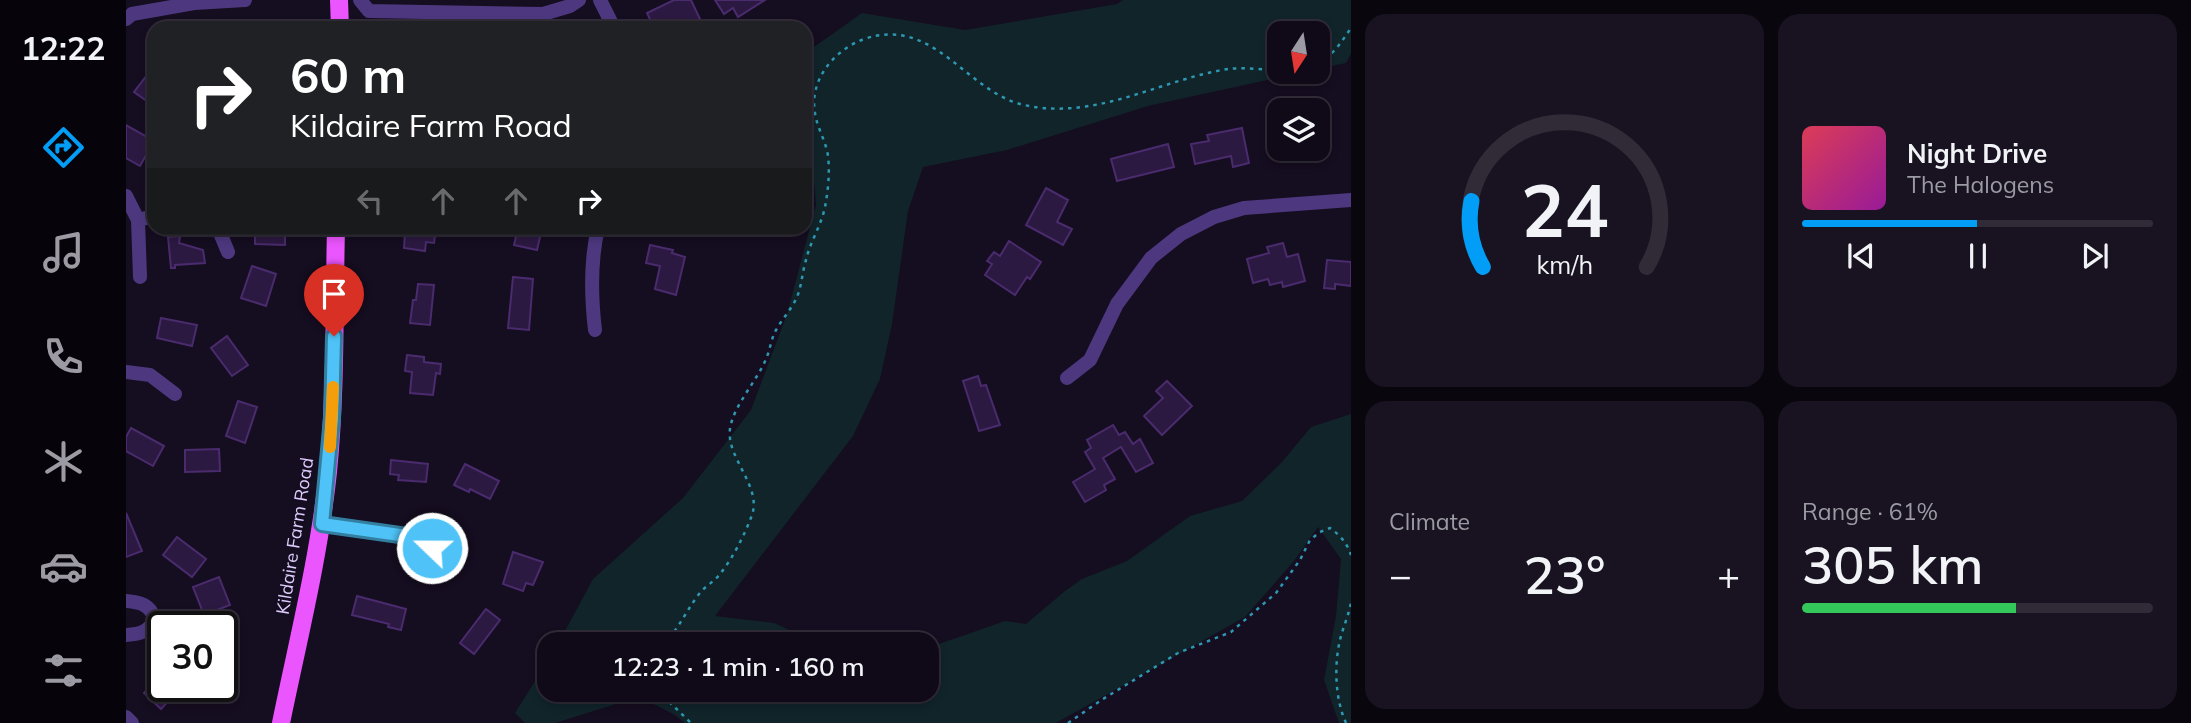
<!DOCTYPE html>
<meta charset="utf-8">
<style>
body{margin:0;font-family:Mulish,sans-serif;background:#191321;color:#f1f3f6;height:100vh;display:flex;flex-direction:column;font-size:26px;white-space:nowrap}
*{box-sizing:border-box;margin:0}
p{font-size:23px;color:#9c9aa2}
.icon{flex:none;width:38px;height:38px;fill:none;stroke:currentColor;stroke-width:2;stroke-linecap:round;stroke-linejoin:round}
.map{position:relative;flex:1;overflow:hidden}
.side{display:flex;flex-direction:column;gap:14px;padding:14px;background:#09060d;width:840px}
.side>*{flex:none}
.top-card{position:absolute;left:21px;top:21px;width:665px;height:214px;border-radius:21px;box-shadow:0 4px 10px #0003,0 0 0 2px #302b37;background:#202124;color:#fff;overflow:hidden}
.needle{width:46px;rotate:192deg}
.fabs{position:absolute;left:1141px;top:21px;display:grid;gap:14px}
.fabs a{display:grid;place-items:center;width:63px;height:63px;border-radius:14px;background:#100a18;box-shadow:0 4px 10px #0003,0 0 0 2px #302b37;font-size:35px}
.speed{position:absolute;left:21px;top:611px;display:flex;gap:14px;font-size:35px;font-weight:700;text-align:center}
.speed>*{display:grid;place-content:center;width:91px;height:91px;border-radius:50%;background:#100a18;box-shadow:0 4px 10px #0003,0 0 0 2px #302b37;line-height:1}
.speed .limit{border:4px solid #111;border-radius:10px;background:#fff;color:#111}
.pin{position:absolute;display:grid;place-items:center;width:60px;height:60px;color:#fff;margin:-72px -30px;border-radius:50% 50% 50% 0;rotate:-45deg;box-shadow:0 0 7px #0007}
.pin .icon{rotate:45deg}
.me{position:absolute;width:77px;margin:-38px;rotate:292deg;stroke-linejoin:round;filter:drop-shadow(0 0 5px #0008)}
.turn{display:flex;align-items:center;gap:24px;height:147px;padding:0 28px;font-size:32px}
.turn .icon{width:91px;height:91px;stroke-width:2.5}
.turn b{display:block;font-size:49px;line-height:60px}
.lanes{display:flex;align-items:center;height:66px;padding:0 28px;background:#0003;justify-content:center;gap:35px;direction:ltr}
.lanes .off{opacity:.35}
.big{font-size:52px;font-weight:600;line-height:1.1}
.side .widget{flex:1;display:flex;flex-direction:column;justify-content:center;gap:10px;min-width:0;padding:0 24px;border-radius:21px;background:#191321}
.side .dial{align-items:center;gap:0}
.dial svg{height:182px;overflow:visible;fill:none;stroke:#302b37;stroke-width:7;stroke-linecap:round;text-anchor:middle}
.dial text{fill:#f1f3f6;stroke:none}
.song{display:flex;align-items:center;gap:21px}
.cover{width:84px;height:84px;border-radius:10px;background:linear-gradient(135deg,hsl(350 70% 55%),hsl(300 70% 35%))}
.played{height:7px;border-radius:4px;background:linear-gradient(90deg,#029df6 50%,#302b37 50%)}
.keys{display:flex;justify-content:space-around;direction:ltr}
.heat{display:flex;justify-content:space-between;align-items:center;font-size:38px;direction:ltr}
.charge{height:10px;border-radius:5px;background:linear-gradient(90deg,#34c759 61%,#302b37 0)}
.side .tiles{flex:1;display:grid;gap:14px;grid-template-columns:repeat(2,1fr)}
.trip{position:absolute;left:411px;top:632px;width:402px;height:70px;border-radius:21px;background:#100a18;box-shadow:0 4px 10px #0003,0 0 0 2px #302b37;font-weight:600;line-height:70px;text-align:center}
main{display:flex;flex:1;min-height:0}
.tabs{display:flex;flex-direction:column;width:126px;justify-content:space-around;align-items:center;background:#06040a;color:#9c9aa2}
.tabs .icon{width:49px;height:49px}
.tabs .current{color:#029df6}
.tabs b{font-size:32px;color:#f1f3f6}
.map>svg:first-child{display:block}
</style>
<main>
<nav class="tabs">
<b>12:22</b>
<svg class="icon current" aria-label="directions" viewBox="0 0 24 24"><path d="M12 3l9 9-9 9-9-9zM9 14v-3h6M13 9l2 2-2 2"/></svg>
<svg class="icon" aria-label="music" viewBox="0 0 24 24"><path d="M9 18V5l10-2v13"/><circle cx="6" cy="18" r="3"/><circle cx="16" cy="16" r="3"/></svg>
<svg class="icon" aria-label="phone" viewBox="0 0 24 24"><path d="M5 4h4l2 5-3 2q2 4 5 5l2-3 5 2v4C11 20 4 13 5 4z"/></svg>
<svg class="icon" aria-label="climate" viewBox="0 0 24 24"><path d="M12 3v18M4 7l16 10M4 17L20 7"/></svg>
<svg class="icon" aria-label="car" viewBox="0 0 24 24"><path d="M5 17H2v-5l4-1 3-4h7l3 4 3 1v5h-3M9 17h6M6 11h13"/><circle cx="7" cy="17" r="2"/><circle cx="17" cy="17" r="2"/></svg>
<svg class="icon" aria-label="filters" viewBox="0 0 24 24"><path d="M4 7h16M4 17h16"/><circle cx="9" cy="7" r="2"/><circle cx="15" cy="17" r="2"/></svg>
</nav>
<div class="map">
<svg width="1225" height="723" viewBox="0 0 1225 723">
<rect width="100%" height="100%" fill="#150d20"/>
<g fill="#10242a">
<path d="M997 0H1225V53L1220 63 1192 69V33H1153V72H1178L1022 106 881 150 797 167 782 211 766 324 754 379 727 436 589 616 648 623 695 644H432L467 579 557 498 625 410 661 314 690 205 681 98 688 47 736 13 839 30 991 4Z"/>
<path d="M1225 414V723H1213L1198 680 1210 616 1215 559 1192 527 1168 561 1119 617 930 723H559L549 715 520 700 493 703 429 723H399L389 713 423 659 424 690H802V644H760H813L879 621 900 624 939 591 956 579 1001 561 1064 516 1116 501 1155 463 1185 427Z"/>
</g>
<g fill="#2c1941" stroke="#4a2b6d" stroke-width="2">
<path d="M548 0H565L574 19 562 25 563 28H528L521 13Z"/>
<path d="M589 0H639L612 17 607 8 598 14Z"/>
<path d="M28 66V106L8 92Z"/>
<path d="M0 125 28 141 14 166 0 158Z"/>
<path d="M1116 128 1123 163 1107 167 1105 156 1069 164 1065 144 1083 141 1081 135Z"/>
<path d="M1042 144 1048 167 991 181 985 159Z"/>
<path d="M920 188 942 200 931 222 946 229 937 245 900 225Z"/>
<path d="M129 228H159V245L129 244Z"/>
<path d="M291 228H310L308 243 300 242 299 251 278 248 279 232 290 233Z"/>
<path d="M392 228H416L411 250 388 245Z"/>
<path d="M54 236 53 243 77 250 79 263 49 265V268H45L42 237Z"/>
<path d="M883 241 915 262 904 279 901 277 889 295 859 275 866 264 861 261 868 252 874 256Z"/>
<path d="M1157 243 1161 257 1172 254 1179 281 1157 287 1156 282 1144 285 1142 279 1127 283 1121 259 1143 253 1141 247Z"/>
<path d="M524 245 547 250 546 253 559 257 550 295 529 289 534 266 520 263Z"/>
<path d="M1201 260 1225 262V286L1209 284V289L1198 288Z"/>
<path d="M126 266 150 274 140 306 115 298Z"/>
<path d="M387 277 407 279 403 330 382 328Z"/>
<path d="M292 284 308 285 304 325 284 323 287 300H290Z"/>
<path d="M35 318 71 325 66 346 31 338Z"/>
<path d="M101 336 122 365 106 376 85 348Z"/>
<path d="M281 355 298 357V362L315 364 314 374 310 373 307 395 284 393 286 372 279 371Z"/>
<path d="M852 376 855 386 860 385 874 425 853 431 837 381Z"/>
<path d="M1041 381 1066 406 1036 435 1018 416 1037 398 1030 391Z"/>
<path d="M112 401 131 407 119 443 100 436Z"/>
<path d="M987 425 993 435 999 432 1007 444 1014 439 1027 463 1010 472 995 447 977 458 989 479 978 485 980 490 959 502 947 482 969 469 959 452 965 448 961 440Z"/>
<path d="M5 428 38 446 27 466 0 451V437Z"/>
<path d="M93 449 94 471 59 472V450Z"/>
<path d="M265 460 302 464 300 482 272 480 273 475 264 474Z"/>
<path d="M339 464 373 481 364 499 344 489 343 492 328 485Z"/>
<path d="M0 513 16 551 0 557Z"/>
<path d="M51 537 80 559 66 577 37 555Z"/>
<path d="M387 552 417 562 407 585 400 583 397 591 377 584Z"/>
<path d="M93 577 104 605 78 615 67 587Z"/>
<path d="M231 596 280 609 275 630 262 627 263 624 226 615Z"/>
<path d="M360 609 374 620 348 654 334 643Z"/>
<path d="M37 673V686H56L35 709 18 693Z"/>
</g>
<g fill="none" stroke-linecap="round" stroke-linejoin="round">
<g stroke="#2e97b1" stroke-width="2.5" stroke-dasharray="3.5 5" stroke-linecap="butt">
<path d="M1192 63C1207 56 1216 41 1225 28"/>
<path d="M537 644C553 629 560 611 573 594 579 586 588 582 594 574 607 558 619 534 626 515 636 486 600 458 604 429 607 406 631 381 640 359 644 350 645 340 649 332 655 320 665 310 670 299 676 287 676 272 680 260 684 242 695 226 699 207 702 191 704 173 702 156 700 141 691 128 689 113 683 80 708 50 738 39 808 15 840 92 898 105 970 121 1033 80 1102 69 1118 67 1137 70 1153 70"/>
<path d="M531 690 565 723"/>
<path d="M942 723 977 699 1052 653 1105 632 1150 593 1174 560 1184 540 1194 532 1204 528C1214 535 1221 543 1225 555"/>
<path d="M1220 723C1209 699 1208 665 1214 640 1217 627 1223 615 1225 602"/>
</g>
<g stroke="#4d387f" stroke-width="14">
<path d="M234 0 243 11 417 14 444 6 453 0"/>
<path d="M474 0 488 28"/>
<path d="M0 19 6 14 68 3 119 0"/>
<path d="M0 196 12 220 14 277"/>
<path d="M12 220 28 216"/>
<path d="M92 228 102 252"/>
<path d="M469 330C465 296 464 262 472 228"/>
<path d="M0 372 24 375 49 394"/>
<path d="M941 378 964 360 991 304 1025 258 1055 234 1088 217 1118 208 1225 200"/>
<path d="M196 524 294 538 317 557"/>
<path d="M0 601C15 602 24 605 29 619 22 632 15 634 0 635"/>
<path d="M0 717 6 723"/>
</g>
<g stroke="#eb55fe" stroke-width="18">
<path d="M213 0 214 28"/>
<path d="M155 723C172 640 193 557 202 472 210 391 208 309 210 228"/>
</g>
</g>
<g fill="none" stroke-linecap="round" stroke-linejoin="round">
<g stroke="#337fa1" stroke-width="18">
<path id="route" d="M208 336 206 418 196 524 295 538 306 548"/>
</g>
<use href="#route" stroke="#4fc3f7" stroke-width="12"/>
<path stroke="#f59e0b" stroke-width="12" d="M204 447 207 387"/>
</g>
<g text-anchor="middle" stroke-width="5" stroke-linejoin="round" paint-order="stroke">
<g font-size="18" fill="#e0cdff" stroke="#150d20">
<text transform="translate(169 536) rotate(-81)" y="6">Kildaire Farm Road</text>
</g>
</g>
</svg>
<div class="fabs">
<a><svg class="needle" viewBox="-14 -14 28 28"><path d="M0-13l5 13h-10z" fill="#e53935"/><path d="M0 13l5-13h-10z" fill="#9c9aa2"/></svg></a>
<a><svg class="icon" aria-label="layers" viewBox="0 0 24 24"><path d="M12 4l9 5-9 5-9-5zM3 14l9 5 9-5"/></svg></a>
</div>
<div class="speed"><div class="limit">30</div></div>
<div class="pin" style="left:208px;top:336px;background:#d93025"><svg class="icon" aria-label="arrive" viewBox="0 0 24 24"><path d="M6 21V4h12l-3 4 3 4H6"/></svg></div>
<svg class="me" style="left:306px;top:548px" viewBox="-20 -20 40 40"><circle r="17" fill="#4fc3f7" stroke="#fff" stroke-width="3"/><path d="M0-11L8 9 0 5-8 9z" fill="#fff"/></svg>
<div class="trip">12:23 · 1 min · 160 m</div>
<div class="top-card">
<div class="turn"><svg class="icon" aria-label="right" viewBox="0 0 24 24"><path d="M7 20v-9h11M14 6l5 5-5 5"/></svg><div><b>60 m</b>Kildaire Farm Road</div></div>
<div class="lanes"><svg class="icon off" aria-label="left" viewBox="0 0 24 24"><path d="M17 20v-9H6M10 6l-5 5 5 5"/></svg><svg class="icon off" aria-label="ahead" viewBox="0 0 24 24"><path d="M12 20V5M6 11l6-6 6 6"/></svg><svg class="icon off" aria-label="ahead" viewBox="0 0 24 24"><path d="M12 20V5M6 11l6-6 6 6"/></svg><svg class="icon" aria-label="right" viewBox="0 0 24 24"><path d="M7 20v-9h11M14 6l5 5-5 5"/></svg></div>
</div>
</div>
<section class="side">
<div class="tiles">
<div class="widget dial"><svg viewBox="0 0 100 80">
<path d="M14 69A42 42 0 1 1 86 69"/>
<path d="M14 69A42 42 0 0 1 9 40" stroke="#029df6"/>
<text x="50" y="56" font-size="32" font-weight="700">24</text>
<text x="50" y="72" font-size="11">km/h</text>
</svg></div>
<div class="widget">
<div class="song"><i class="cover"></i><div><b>Night Drive</b><p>The Halogens</p></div></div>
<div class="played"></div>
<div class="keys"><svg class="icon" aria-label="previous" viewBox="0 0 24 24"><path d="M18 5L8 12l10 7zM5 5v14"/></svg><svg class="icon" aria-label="pause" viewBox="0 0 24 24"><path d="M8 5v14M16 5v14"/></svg><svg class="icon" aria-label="next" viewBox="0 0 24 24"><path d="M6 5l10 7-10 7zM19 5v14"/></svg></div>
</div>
<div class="widget"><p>Climate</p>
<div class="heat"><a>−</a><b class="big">23°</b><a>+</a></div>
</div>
<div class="widget"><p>Range · 61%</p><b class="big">305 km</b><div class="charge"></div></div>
</div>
</section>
</main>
